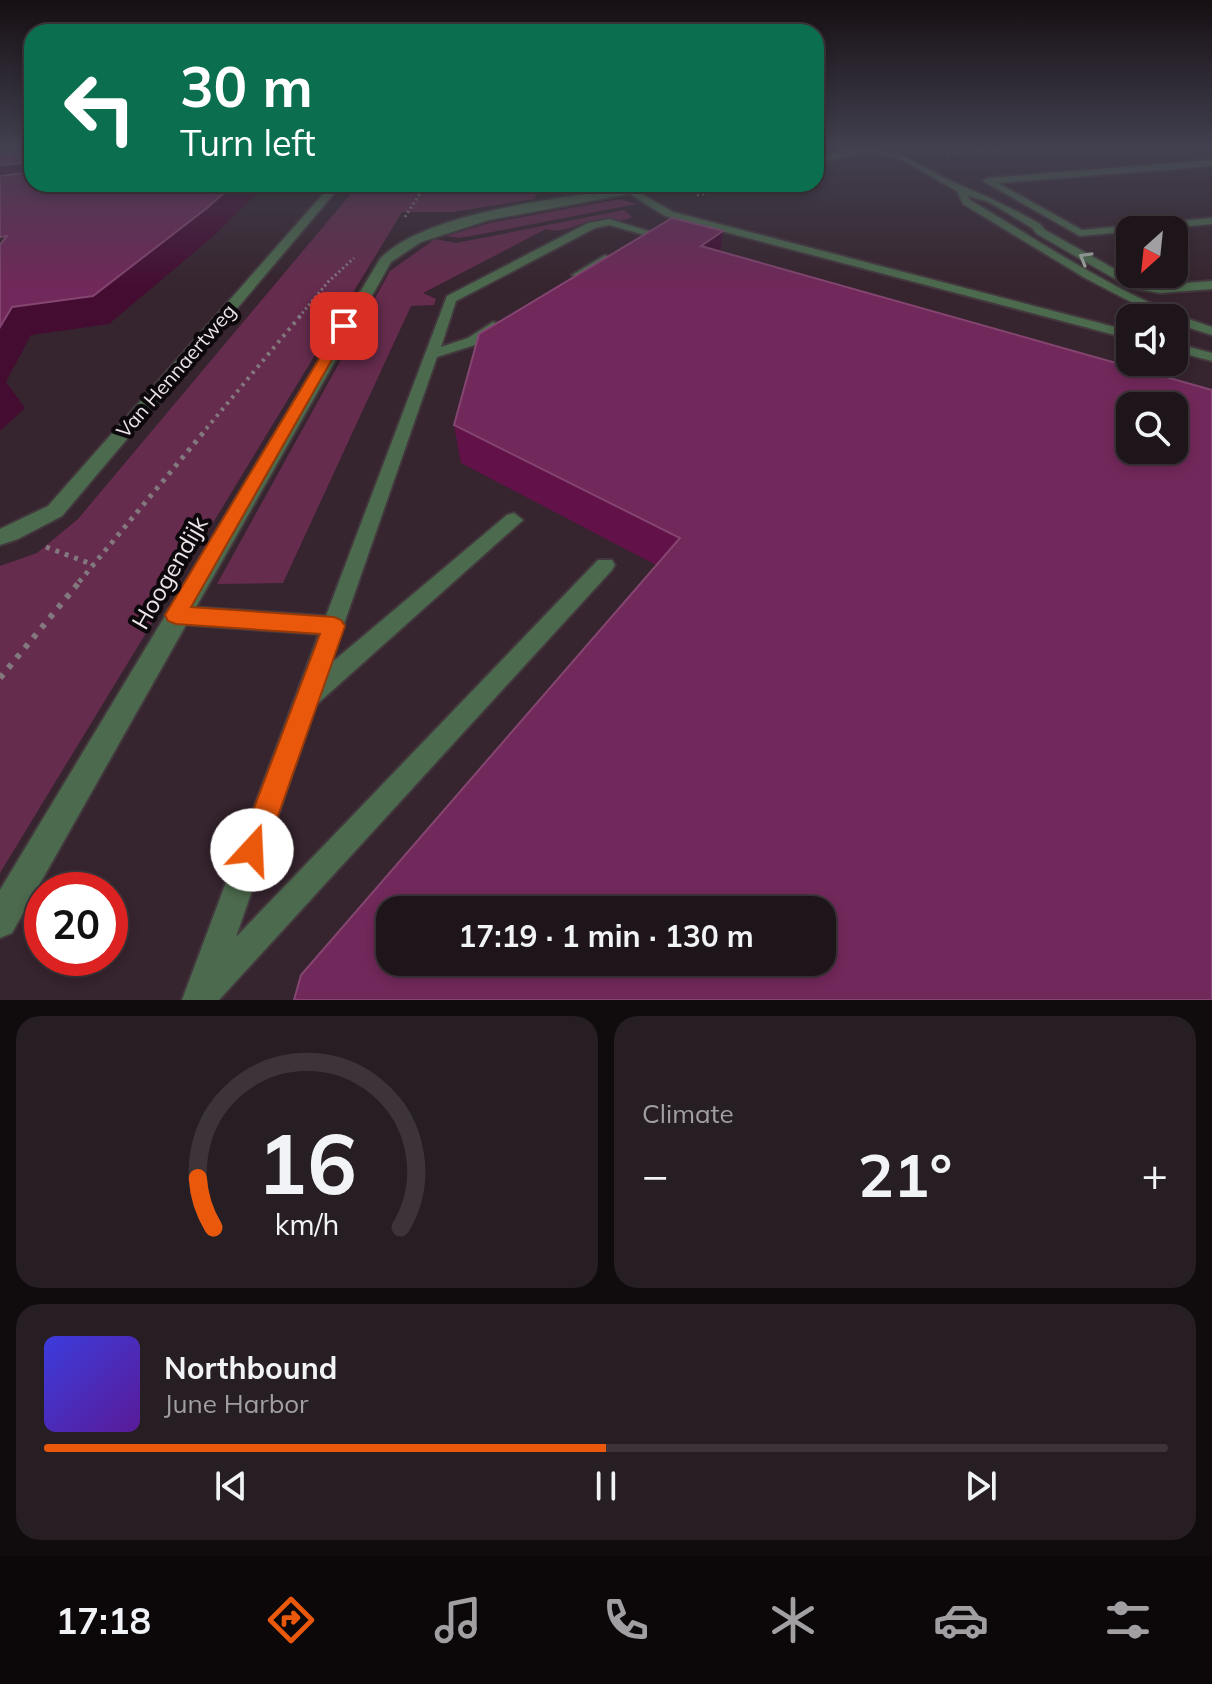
<!DOCTYPE html>
<meta charset="utf-8">
<style>
body{margin:0;font-family:Mulish,sans-serif;background:#261e23;color:#f1f3f6;height:100vh;display:flex;flex-direction:column;font-size:30px;white-space:nowrap}
*{box-sizing:border-box;margin:0}
p{font-size:26px;color:#a19fa2}
.icon{flex:none;width:44px;height:44px;fill:none;stroke:currentColor;stroke-width:2;stroke-linecap:round;stroke-linejoin:round}
.map{position:relative;height:1000px;overflow:hidden}
.side{display:flex;flex-direction:column;gap:16px;padding:16px;background:#100c0e;flex:1}
.side>*{flex:none}
.hud{position:absolute;left:24px;top:24px;width:800px;height:168px;border-radius:24px;box-shadow:0 4px 12px #0003,0 0 0 2px #3c3439;background:#0b6e4f;color:#fff;overflow:hidden}
.needle{width:52px;rotate:207deg}
.buttons{position:absolute;left:1116px;top:216px;display:grid;gap:16px}
.buttons a{display:grid;place-items:center;width:72px;height:72px;border-radius:16px;background:#1e151a;box-shadow:0 4px 12px #0003,0 0 0 2px #3c3439;font-size:40px}
.speed{position:absolute;left:24px;top:872px;display:flex;gap:16px;font-size:40px;font-weight:700;text-align:center}
.speed>*{display:grid;place-content:center;width:104px;height:104px;border-radius:50%;background:#1e151a;box-shadow:0 4px 12px #0003,0 0 0 2px #3c3439;line-height:1}
.speed .limit{border:12px solid #d22;background:#fff;color:#111}
.pin{position:absolute;display:grid;place-items:center;width:68px;height:68px;color:#fff;margin:-34px;border-radius:16px;box-shadow:0 4px 12px #0006}
.me{position:absolute;width:88px;margin:-44px;rotate:20deg;stroke-linejoin:round;filter:drop-shadow(0 0 6px #0008)}
.turn{display:flex;align-items:center;gap:28px;height:168px;padding:0 24px;font-size:36px}
.turn .icon{width:104px;height:104px;stroke-width:2.5}
.turn b{display:block;font-size:56px;line-height:68px}
.big{font-size:60px;font-weight:700;line-height:1.1}
.side .card{flex:1;display:flex;flex-direction:column;justify-content:center;gap:12px;min-width:0;padding:0 28px;border-radius:24px;background:#261e23}
.side .dial{align-items:center;gap:0}
.dial svg{height:208px;overflow:visible;fill:none;stroke:#3c3439;stroke-width:7;stroke-linecap:round;text-anchor:middle}
.dial text{fill:#f1f3f6;stroke:none}
.song{display:flex;align-items:center;gap:24px}
.cover{width:96px;height:96px;border-radius:12px;background:linear-gradient(135deg,hsl(240 70% 55%),hsl(270 70% 35%))}
.played{height:8px;border-radius:4px;background:linear-gradient(90deg,#ea580c 50%,#3c3439 50%)}
.keys{display:flex;justify-content:space-around;direction:ltr}
.heat{display:flex;justify-content:space-between;align-items:center;font-size:44px;direction:ltr}
.side .tiles{flex:1;display:grid;gap:16px;grid-template-columns:1fr 1fr}
.card:last-child{grid-column:span 2}
.trip{position:absolute;left:376px;top:896px;width:460px;height:80px;border-radius:24px;background:#1e151a;box-shadow:0 4px 12px #0003,0 0 0 2px #3c3439;font-weight:700;line-height:80px;text-align:center}
.menu{display:flex;height:128px;justify-content:space-around;align-items:center;background:#0c080a;color:#a19fa2}
.menu .icon{width:56px;height:56px}
.menu .active{color:#ea580c}
.menu b{font-size:36px;color:#f1f3f6}
.map>svg:first-child{display:block}
</style>
<div class="map">
<svg width="1212" height="1000" viewBox="0 0 1212 1000">
<rect width="100%" height="100%" fill="#281c22"/>
<path fill="#36242e" fill-rule="evenodd" d="M0 148 32 184H816V148H1212V1000H0ZM1130 230H1174V274H1130ZM1130 318H1174V362H1130ZM1130 406H1174V450H1130ZM42 890H110V958H42ZM390 910H822V962H390Z"/>
<g fill="#662c4e">
<path d="M359 184H537L535 199 453 212H402L0 873V566L37 553 78 519Z"/>
<path d="M620 199 637 204 460 238 446 236 490 223Z"/>
<path d="M624 210 632 217C622 223 612 218 601 219 579 221 567 235 546 229L423 293 436 299 434 305 411 306 283 583 217 584 390 271 435 239 456 243Z"/>
</g>
<g fill="none" stroke-linecap="round" stroke-linejoin="round">
<g stroke="#43383e" stroke-width="4">
<g id="lane">
<path d="M853 148C906 148 918 167 962 186 989 197 1014 209 1040 224L1045 230 1138 282 1160 285 1212 281V289L1160 293 1131 288 1037 234 1032 228 989 202 968 196 970 200C1048 246 1125 300 1212 327V335L1174 323V318H1162L1085 278 963 204 957 191 900 159Z"/>
<path d="M1212 160V166L998 183 1082 230 1212 218V224L1080 236 983 181 988 178Z"/>
<path d="M559 184H569V187L606 184 565 193 560 190Z"/>
<path d="M633 189 673 212 1130 331V339L665 216 630 194 628 192Z"/>
<path d="M609 219 675 239 670 242 609 225 595 228 456 301 441 347 468 338 493 322 505 325 478 344 437 357 330 664 507 515 514 513 523 520 316 705 236 937 598 560H612L615 565 612 570 219 1000H182L319 634 176 624 168 621 165 615 168 609 176 606 326 616 447 296 588 223Z"/>
<path d="M605 255 611 258 609 260 582 277 572 275Z"/>
<path d="M1174 343 1212 353V361L1174 351Z"/>
</g>
</g>
<g stroke="#43383e" stroke-width="4">
<g id="street">
<path d="M852 148H862L856 154 816 163V157Z"/>
<path d="M332 184H342L62 516 18 539 0 545V529L48 506Z"/>
<path d="M657 184H681L489 220 421 242 391 262 12 933 0 938V890L380 259C427 208 589 195 657 184Z"/>
</g>
</g>
<g stroke="#83787e" stroke-width="3" stroke-dasharray="2 3" stroke-linecap="butt">
<path d="M947 154 1026 148"/>
<path d="M697 195 755 184"/>
<path d="M405 217 426 184"/>
<path d="M299 317 328 282 354 258"/>
</g>
<path stroke="#83787e" stroke-width="4" stroke-dasharray="3 5" stroke-linecap="butt" d="M201 435 301 315"/>
<g stroke="#83787e" stroke-width="5" stroke-dasharray="4 6" stroke-linecap="butt">
<path d="M46 547 94 565"/>
<path d="M79 582 203 433"/>
</g>
<path stroke="#83787e" stroke-width="6" stroke-dasharray="5 8" stroke-linecap="butt" d="M0 678 81 580"/>
<use href="#lane" fill="#4c6a4d" fill-rule="evenodd"/>
<use href="#street" fill="#4c6a4d" fill-rule="evenodd"/>
</g>
<path fill="#621249" d="M723 231 720 251 1212 390 656 565 461 463 454 425Z"/>
<g fill="#450c32">
<path d="M32 162V184L0 189V165Z"/>
<path d="M234 184H266L217 233 109 324 31 335 6 382 25 408 0 431V327L12 307Z"/>
<path d="M723 231 719 263 701 246Z"/>
</g>
<g fill="#71285a" stroke="#844670" stroke-width="2" fill-rule="evenodd">
<path d="M0 148H32V162L0 165Z"/>
<path d="M32 172V184H234L207 208 93 296 12 307 0 327V245L7 236 0 237V176Z"/>
<path d="M672 218 723 231 701 246 1212 390V1000H294L301 975 680 538 454 425 479 334ZM1130 406H1174V450H1130ZM390 910H822V962H390Z"/>
</g>
<defs><path id="oneway-chevron" d="M-2-3.5L2.5 0L-2 3.5" fill="none" stroke-width="1.6" stroke-linecap="round" stroke-linejoin="round" transform="scale(2)"/></defs>
<use stroke="#a3ada2" href="#oneway-chevron" transform="translate(1085 258) rotate(-150)"/>
<linearGradient id="sky" x2="0" y2="1"><stop stop-color="#160f13"/><stop offset="0.51" stop-color="#42404f"/><stop offset="1" stop-color="#42404f" stop-opacity="0"/></linearGradient>
<rect width="1212" height="288" fill="url(#sky)"/>
<path fill="#ea580c" stroke="#983908" stroke-width="2" d="M340 324 351 326 191 607 334 617 341 620 345 626 266 850 262 860 252 864 242 860 238 850 320 634 176 624 168 621 165 615Z"/>
<g text-anchor="middle" stroke-width="8" stroke-linejoin="round" paint-order="stroke">
<g font-size="20" fill="#ebe3e7" stroke="#0d080b">
<text transform="translate(176 371) rotate(-49)" y="7">Van Hennaertweg</text>
</g>
<g font-size="24" fill="#ebe3e7" stroke="#0d080b">
<text transform="translate(170 573) rotate(-60)" y="8">Hoogendijk</text>
</g>
</g>
</svg>
<div class="buttons">
<a><svg class="needle" viewBox="-14 -14 28 28"><path d="M0-13l5 13h-10z" fill="#e53935"/><path d="M0 13l5-13h-10z" fill="#a19fa2"/></svg></a>
<a><svg class="icon" aria-label="sound" viewBox="0 0 24 24"><path d="M4 9h4l5-4v14l-5-4H4zM17 9q2 3 0 6"/></svg></a>
<a><svg class="icon" aria-label="search" viewBox="0 0 24 24"><circle cx="10" cy="10" r="6"/><path d="M15 15l6 6"/></svg></a>
</div>
<div class="speed"><div class="limit">20</div></div>
<div class="pin" style="left:344px;top:326px;background:#d93025"><svg class="icon" aria-label="arrive" viewBox="0 0 24 24"><path d="M6 21V4h12l-3 4 3 4H6"/></svg></div>
<svg class="me" style="left:252px;top:850px" viewBox="-20 -20 40 40"><circle r="19" fill="#fff"/><path d="M0-13L10 11 0 6-10 11z" fill="#ea580c"/></svg>
<div class="trip">17:19 · 1 min · 130 m</div>
<div class="hud">
<div class="turn"><svg class="icon" aria-label="left" viewBox="0 0 24 24"><path d="M17 20v-9H6M10 6l-5 5 5 5"/></svg><div><b>30 m</b>Turn left</div></div>
</div>
</div>
<section class="side">
<div class="tiles">
<div class="card dial"><svg viewBox="0 0 100 80">
<path d="M14 69A42 42 0 1 1 86 69"/>
<path d="M14 69A42 42 0 0 1 8 50" stroke="#ea580c"/>
<text x="50" y="56" font-size="32" font-weight="700">16</text>
<text x="50" y="72" font-size="11">km/h</text>
</svg></div>
<div class="card"><p>Climate</p>
<div class="heat"><a>−</a><b class="big">21°</b><a>+</a></div>
</div>
<div class="card">
<div class="song"><i class="cover"></i><div><b>Northbound</b><p>June Harbor</p></div></div>
<div class="played"></div>
<div class="keys"><svg class="icon" aria-label="previous" viewBox="0 0 24 24"><path d="M18 5L8 12l10 7zM5 5v14"/></svg><svg class="icon" aria-label="pause" viewBox="0 0 24 24"><path d="M8 5v14M16 5v14"/></svg><svg class="icon" aria-label="next" viewBox="0 0 24 24"><path d="M6 5l10 7-10 7zM19 5v14"/></svg></div>
</div>
</div>
</section>
<nav class="menu">
<b>17:18</b>
<svg class="icon active" aria-label="directions" viewBox="0 0 24 24"><path d="M12 3l9 9-9 9-9-9zM9 14v-3h6M13 9l2 2-2 2"/></svg>
<svg class="icon" aria-label="music" viewBox="0 0 24 24"><path d="M9 18V5l10-2v13"/><circle cx="6" cy="18" r="3"/><circle cx="16" cy="16" r="3"/></svg>
<svg class="icon" aria-label="phone" viewBox="0 0 24 24"><path d="M5 4h4l2 5-3 2q2 4 5 5l2-3 5 2v4C11 20 4 13 5 4z"/></svg>
<svg class="icon" aria-label="climate" viewBox="0 0 24 24"><path d="M12 3v18M4 7l16 10M4 17L20 7"/></svg>
<svg class="icon" aria-label="car" viewBox="0 0 24 24"><path d="M5 17H2v-5l4-1 3-4h7l3 4 3 1v5h-3M9 17h6M6 11h13"/><circle cx="7" cy="17" r="2"/><circle cx="17" cy="17" r="2"/></svg>
<svg class="icon" aria-label="filters" viewBox="0 0 24 24"><path d="M4 7h16M4 17h16"/><circle cx="9" cy="7" r="2"/><circle cx="15" cy="17" r="2"/></svg>
</nav>
